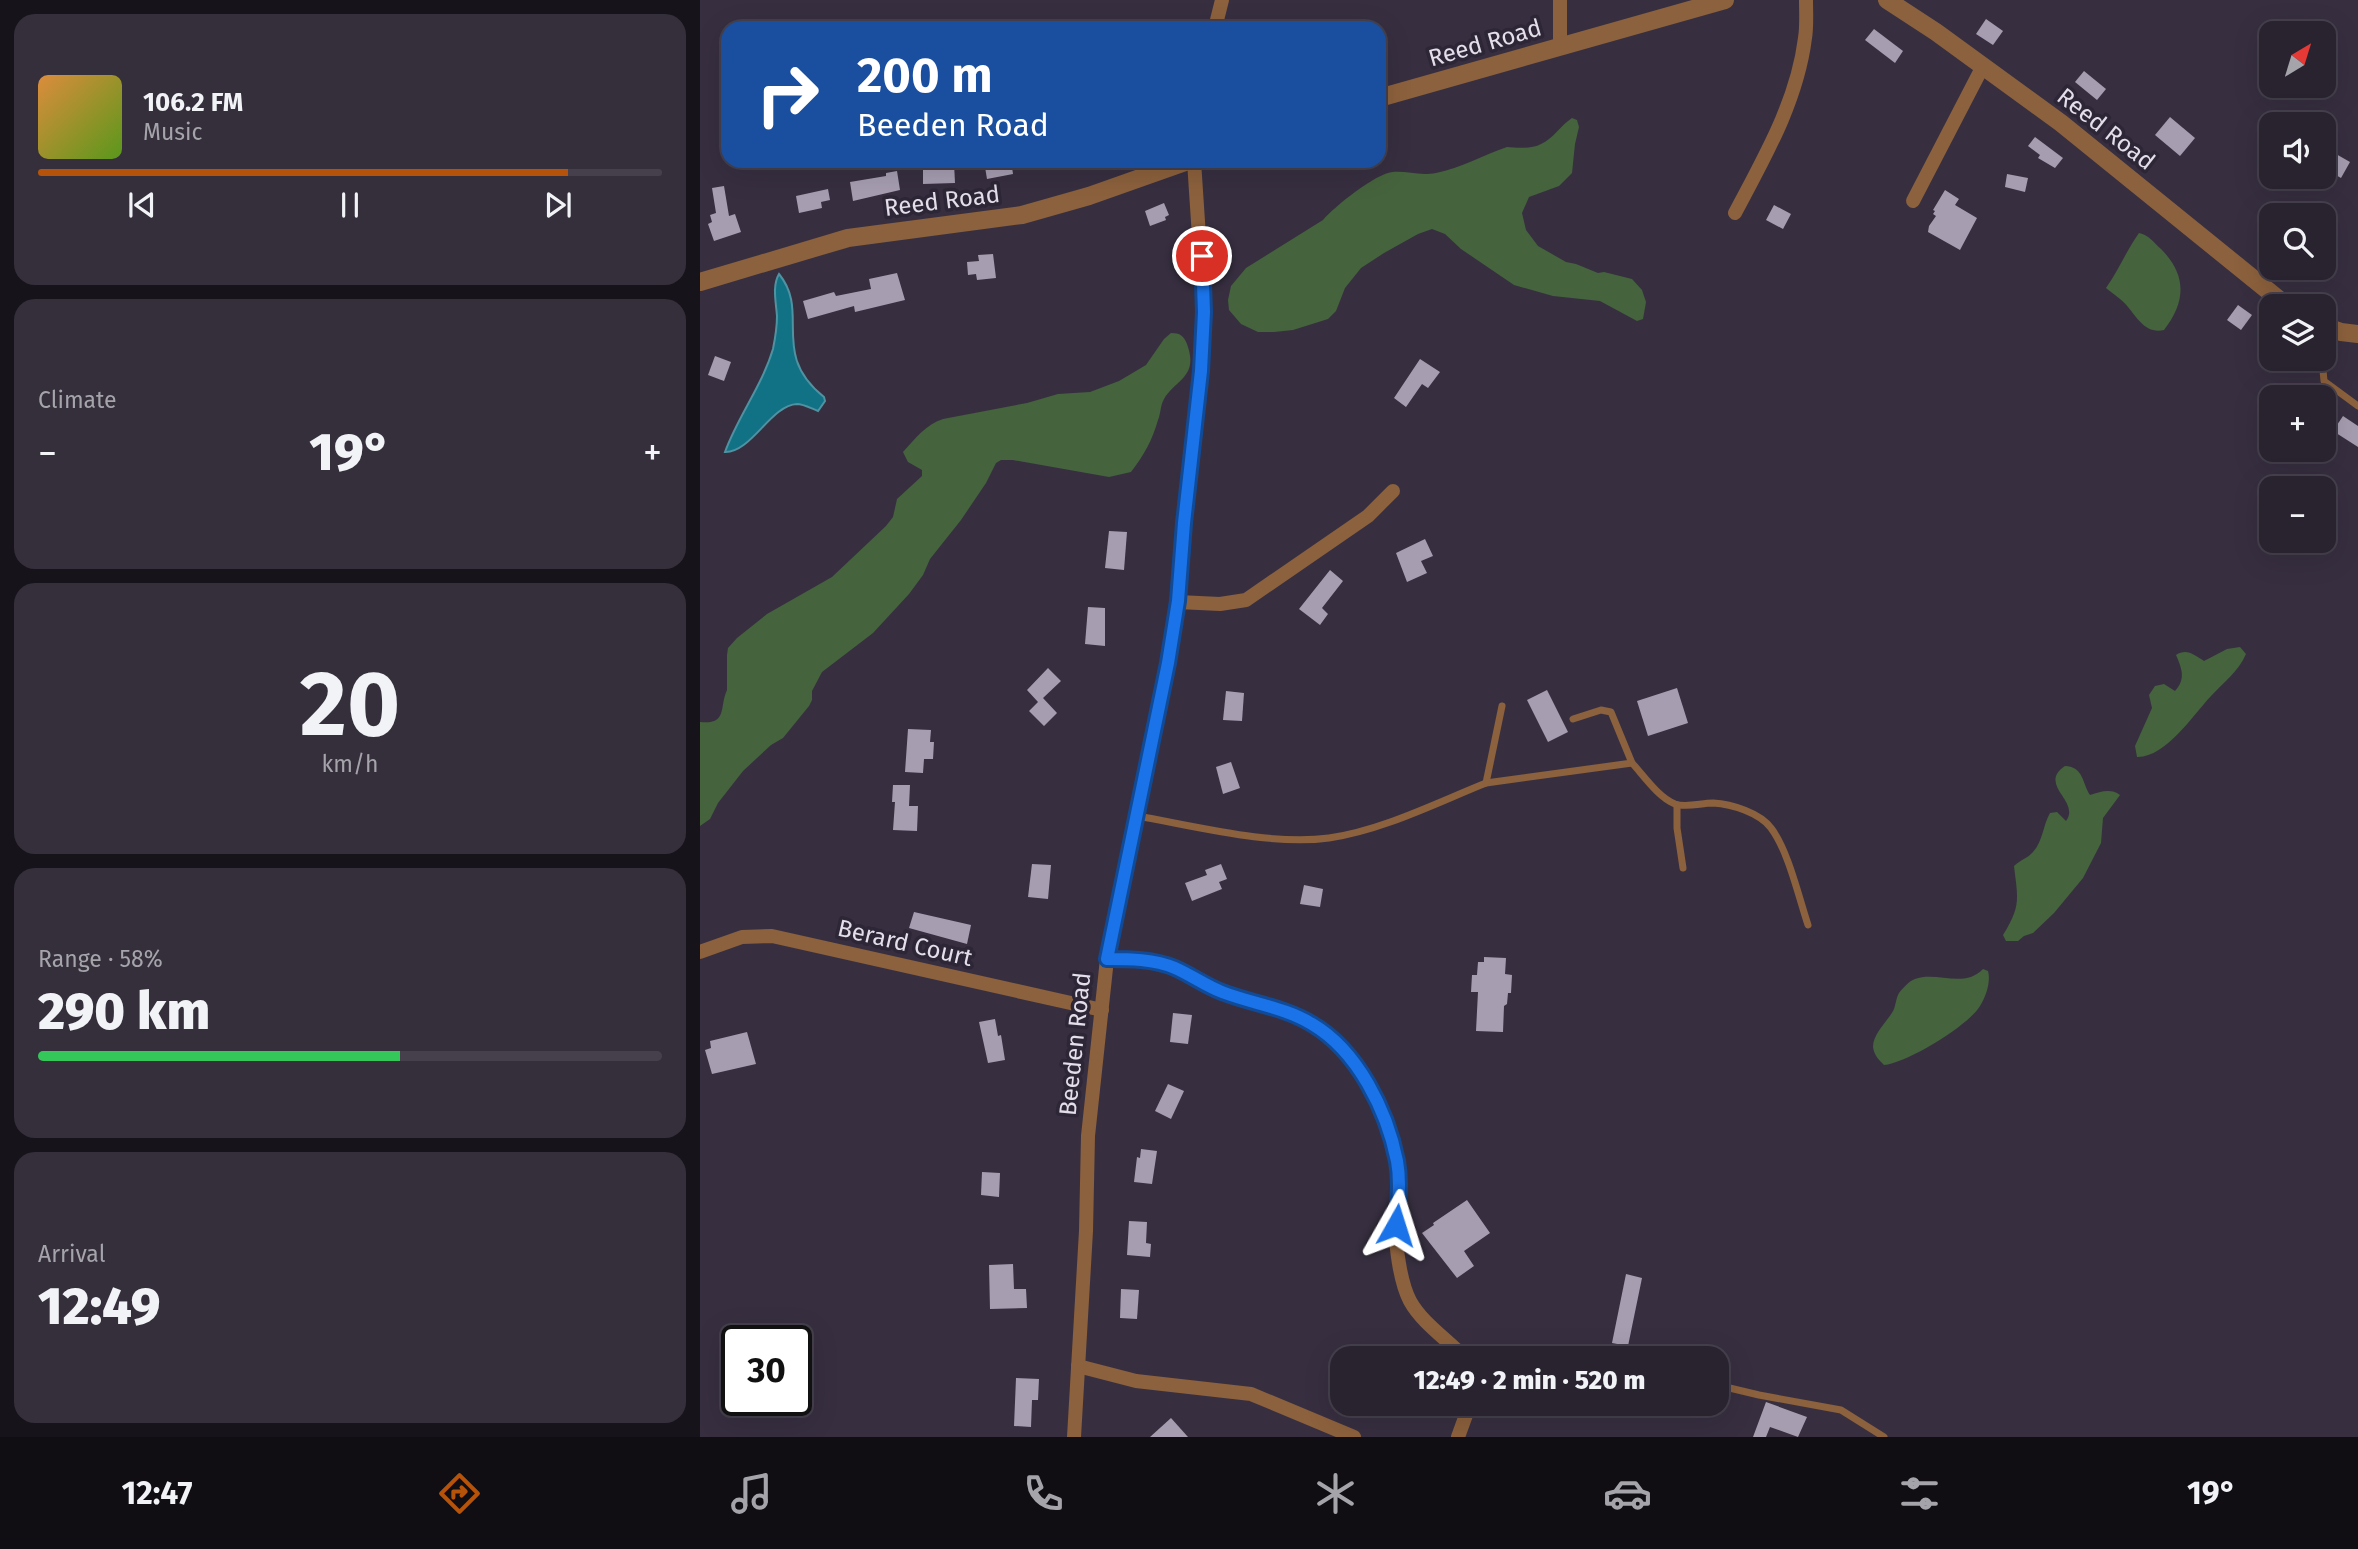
<!DOCTYPE html>
<meta charset="utf-8">
<style>
body{margin:0;font-family:"Fira Sans",sans-serif;background:#352f3c;color:#f1f3f6;height:100vh;display:flex;flex-direction:column;font-size:26px;white-space:nowrap}
*{box-sizing:border-box;margin:0}
p{font-size:23px;color:#a5a4ab}
.icon{flex:none;width:38px;height:38px;fill:none;stroke:currentColor;stroke-width:2;stroke-linecap:round;stroke-linejoin:round}
.map{position:relative;flex:1;overflow:hidden}
.drawer{display:flex;flex-direction:column;gap:14px;padding:14px;background:#17131a;width:700px}
.drawer>*{flex:none}
.hud{position:absolute;left:21px;top:21px;width:665px;height:147px;border-radius:21px;box-shadow:0 7px 28px #0002,0 0 0 2px #45404c;background:#1a4fa0;color:#fff;overflow:hidden}
.needle{width:46px;rotate:38deg}
.fabs{position:absolute;left:1559px;top:21px;display:grid;gap:14px}
.fabs a{display:grid;place-items:center;width:77px;height:77px;border-radius:14px;background:#292330;box-shadow:0 7px 28px #0002,0 0 0 2px #45404c;font-size:35px}
.speed{position:absolute;left:21px;top:1325px;display:flex;gap:14px;font-size:35px;font-weight:700;text-align:center}
.speed>*{display:grid;place-content:center;width:91px;height:91px;border-radius:50%;background:#292330;box-shadow:0 7px 28px #0002,0 0 0 2px #45404c;line-height:1}
.speed .limit{border:4px solid #111;border-radius:10px;background:#fff;color:#111}
.pin{position:absolute;display:grid;place-items:center;width:60px;height:60px;color:#fff;margin:-30px;border:4px solid #fff;border-radius:50%;box-shadow:0 2px 7px #0007}
.me{position:absolute;width:77px;margin:-38px;rotate:6deg;stroke-linejoin:round;filter:drop-shadow(0 0 5px #0008)}
.turn{display:flex;align-items:center;gap:24px;height:147px;padding:0 21px;font-size:32px}
.turn .icon{width:91px;height:91px;stroke-width:2.5}
.turn b{display:block;font-size:49px;line-height:60px}
.big{font-size:52px;font-weight:800;line-height:1.1}
.drawer .tile{flex:1;display:flex;flex-direction:column;justify-content:center;gap:10px;min-width:0;padding:0 24px;border-radius:21px;background:#352f3c}
.drawer .dial{align-items:center;gap:0}
.dial b{font-size:91px;line-height:1}
.song{display:flex;align-items:center;gap:21px}
.cover{width:84px;height:84px;border-radius:10px;background:linear-gradient(135deg,hsl(30 70% 55%),hsl(90 70% 35%))}
.played{height:7px;border-radius:4px;background:linear-gradient(90deg,#b45309 85%,#45404c 85%)}
.keys{display:flex;justify-content:space-around;direction:ltr}
.heat{display:flex;justify-content:space-between;align-items:center;font-size:38px;direction:ltr}
.charge{height:10px;border-radius:5px;background:linear-gradient(90deg,#34c759 58%,#45404c 0)}
.trip{position:absolute;left:630px;top:1346px;width:399px;height:70px;border-radius:21px;background:#292330;box-shadow:0 7px 28px #0002,0 0 0 2px #45404c;font-weight:800;line-height:70px;text-align:center}
.menu{display:flex;height:112px;justify-content:space-around;align-items:center;background:#100e13;color:#a5a4ab}
.menu .icon{width:49px;height:49px}
.menu .active{color:#b45309}
.menu b{font-size:32px;color:#f1f3f6}
main{display:flex;flex:1;min-height:0}
.map>svg:first-child{display:block}
</style>
<main>
<section class="drawer">
<div class="tile">
<div class="song"><i class="cover"></i><div><b>106.2 FM</b><p>Music</p></div></div>
<div class="played"></div>
<div class="keys"><svg class="icon" aria-label="previous" viewBox="0 0 24 24"><path d="M18 5L8 12l10 7zM5 5v14"/></svg><svg class="icon" aria-label="pause" viewBox="0 0 24 24"><path d="M8 5v14M16 5v14"/></svg><svg class="icon" aria-label="next" viewBox="0 0 24 24"><path d="M6 5l10 7-10 7zM19 5v14"/></svg></div>
</div>
<div class="tile"><p>Climate</p>
<div class="heat"><a>−</a><b class="big">19°</b><a>+</a></div>
</div>
<div class="tile dial"><b>20</b><p>km/h</p></div>
<div class="tile"><p>Range · 58%</p><b class="big">290 km</b><div class="charge"></div></div>
<div class="tile"><p>Arrival</p><b class="big">12:49</b></div>
</section>
<div class="map">
<svg width="1658" height="1437" viewBox="0 0 1658 1437">
<rect width="100%" height="100%" fill="#372f40"/>
<g fill="#45633d">
<path d="M872 118 877 120 879 127 875 144 872 173 859 186 829 197 822 213 826 230 838 246 866 262 876 264 898 273 904 272 932 279 942 290 946 302 943 319 937 321 900 301 853 296 814 285 761 249 745 234 732 229 718 234 684 253 661 268 645 288 636 311 628 319 593 330 574 332H558L541 324 529 310 528 300 531 286 546 268 623 220C634 207 676 173 693 172 708 171 719 176 736 173 761 168 783 155 807 147 817 148 832 149 841 144 853 139 861 125 872 118Z"/>
<path d="M1439 233C1449 235 1454 243 1461 249 1487 275 1486 302 1464 330 1446 334 1438 319 1428 307 1423 300 1413 294 1406 288 1419 270 1426 251 1439 233Z"/>
<path d="M471 333C480 333 484 336 487 344 499 377 476 379 464 399 460 406 461 413 458 420 452 441 444 455 431 472L409 477 313 460H301L296 463 286 483 261 520 230 559 223 575 209 594 173 633 122 672 112 691V700L109 706 83 738 71 745 43 771 18 803 10 819 0 826V722C28 725 19 707 27 690V655L28 648 37 638 67 614 132 577 186 526 193 517 197 499 222 476V470L208 462 203 452C216 438 225 425 243 419L327 403 358 394 390 392 419 381 446 365 464 339Z"/>
<path d="M1540 647 1546 654C1538 672 1524 682 1511 696 1494 714 1465 758 1437 757L1435 746 1452 708 1449 695 1455 686 1464 684 1475 691C1486 679 1482 669 1476 655 1487 648 1494 655 1504 661L1527 649Z"/>
<path d="M1365 766C1384 767 1382 783 1390 795 1401 792 1410 788 1420 795L1403 818 1401 843 1383 878 1354 913 1333 933 1324 936 1318 941H1306L1303 935C1321 906 1318 899 1314 866 1320 860 1328 858 1333 852 1343 841 1343 825 1350 813L1357 812 1366 821C1381 801 1337 785 1365 766Z"/>
<path d="M1283 969 1288 971C1291 981 1286 997 1280 1006 1268 1026 1207 1063 1184 1065 1179 1060 1174 1055 1173 1047 1173 1033 1189 1020 1194 1009 1196 1004 1196 998 1199 993 1203 988 1209 981 1215 979 1237 971 1264 989 1283 969Z"/>
</g>
<path fill="#107284" stroke="#4f92a2" stroke-width="2" d="M79 274C111 313 69 353 124 397L125 401 118 411C112 409 104 404 97 404 71 405 51 453 25 452 38 416 62 386 73 349 75 339 77 326 77 316 76 302 72 286 79 274Z"/>
<g fill="#a69db1">
<path d="M1286 19 1303 31 1293 45 1276 34Z"/>
<path d="M1174 29 1203 51 1195 63 1165 40Z"/>
<path d="M1384 71 1406 89 1397 100 1375 82Z"/>
<path d="M1470 117 1495 138 1480 156 1455 135Z"/>
<path d="M1335 137 1363 158 1355 168 1338 158 1340 155 1328 146Z"/>
<path d="M1624 144 1638 151 1636 154 1650 162 1641 178 1627 170 1624 175Z"/>
<path d="M284 161H311L313 174 287 179Z"/>
<path d="M254 163 255 183 223 184V164Z"/>
<path d="M197 171 200 190 153 201 150 182 186 176V173Z"/>
<path d="M1307 174 1328 178 1325 192 1305 187Z"/>
<path d="M24 186 29 216 35 214 41 232 14 241 8 224 12 222 10 215 16 213 12 188Z"/>
<path d="M128 189 130 200 121 202 122 208 99 213 96 196Z"/>
<path d="M1245 190 1259 199 1255 205 1277 218 1260 250 1228 232 1229 226 1236 216 1233 214 1235 211 1233 210Z"/>
<path d="M464 203 469 215 465 217 466 220 450 226 445 211Z"/>
<path d="M1074 205 1091 214 1083 229 1066 220Z"/>
<path d="M293 254 296 278 277 280 276 274 268 275 267 262 279 261 278 255Z"/>
<path d="M197 273 205 300 155 312 154 306 108 319 103 301 134 292 136 296 171 289 169 279Z"/>
<path d="M1538 305 1552 315 1541 330 1527 320Z"/>
<path d="M15 356 31 362 24 381 8 375Z"/>
<path d="M720 359 740 372 728 388 722 384 706 407 694 398Z"/>
<path d="M1643 416 1658 426V447L1633 431Z"/>
<path d="M409 531 427 532 424 570 405 568Z"/>
<path d="M725 539 733 556 721 561 727 573 707 582 696 553Z"/>
<path d="M630 570 643 581 622 608 628 614 620 625 599 609Z"/>
<path d="M388 607 405 608V646L385 644Z"/>
<path d="M348 668 361 681 343 698 357 713 344 726 329 711 338 702 327 690Z"/>
<path d="M977 688 988 723 948 736 937 701Z"/>
<path d="M847 690 868 732 848 742 827 700Z"/>
<path d="M526 691 544 693 542 721 523 720Z"/>
<path d="M208 729 231 730 230 742H234L233 759H224L223 773 205 772Z"/>
<path d="M531 762 540 788 523 794 516 767Z"/>
<path d="M193 785H210L209 806H218L217 831 193 830 195 802H192Z"/>
<path d="M332 864 351 865 348 899 328 897Z"/>
<path d="M521 864 527 879 519 882 522 889 492 901 485 883 507 875 505 870Z"/>
<path d="M604 885 623 889 620 907 600 904Z"/>
<path d="M214 912 271 925 267 944 209 928Z"/>
<path d="M784 957 806 958 805 974 812 975 811 993H808L807 1004 804 1006 803 1032 776 1031 778 992H771L772 975H777L778 962H784Z"/>
<path d="M473 1013 492 1015 488 1044 470 1042Z"/>
<path d="M295 1019 298 1036 301 1035 305 1060 288 1063 279 1022Z"/>
<path d="M47 1032 56 1064 12 1074 5 1050 11 1048 10 1041Z"/>
<path d="M468 1084 484 1091 471 1119 455 1111Z"/>
<path d="M441 1149 457 1151 452 1184 434 1182 437 1157 440 1158Z"/>
<path d="M282 1172 300 1173 299 1197 281 1195Z"/>
<path d="M767 1200 790 1233 764 1251 774 1266 757 1278 722 1233 734 1225 733 1223Z"/>
<path d="M429 1221 447 1222 446 1243 451 1244 450 1257 427 1255Z"/>
<path d="M313 1264 314 1289H326L327 1308 290 1309 289 1265Z"/>
<path d="M926 1274 942 1278 928 1346 912 1343Z"/>
<path d="M421 1289 439 1290 437 1319 420 1318Z"/>
<path d="M316 1378 339 1379 338 1400H332L331 1427 314 1426Z"/>
<path d="M1066 1402 1107 1417 1098 1437 1070 1427 1066 1437H1053Z"/>
<path d="M471 1418 488 1437H450Z"/>
</g>
<g fill="none" stroke-linecap="round" stroke-linejoin="round">
<g stroke="#8c613d" stroke-width="7">
<path d="M1622 359 1624 381 1658 406"/>
<path d="M932 763C944 776 958 797 975 804 986 808 1001 803 1013 803 1032 804 1060 813 1071 828 1088 850 1099 898 1108 925"/>
<path d="M786 783 932 763 911 712 901 710 873 719"/>
<path d="M977 805V828L983 868"/>
<path d="M437 816C495 826 571 846 629 838 683 830 736 803 786 783L802 706"/>
<path d="M1017 1385 1059 1395 1141 1410 1184 1437"/>
</g>
<g stroke="#8c613d" stroke-width="14">
<path d="M515 28 522 0"/>
<path d="M860 47V0"/>
<path d="M1213 201 1283 66"/>
<path d="M1035 213C1064 158 1097 102 1105 38 1107 26 1106 12 1106 0"/>
<path d="M478 602 520 604 546 600 668 516 693 491"/>
<path d="M0 952 42 937 72 936 402 1010"/>
<path d="M407 959C429 960 454 959 475 968 483 971 490 977 498 981 510 988 524 993 537 997 564 1006 585 1009 611 1024 663 1053 699 1134 699 1191 700 1202 697 1212 696 1223 695 1244 700 1282 710 1301 722 1323 748 1340 765 1358"/>
<path d="M378 1366 436 1381 551 1394 654 1437"/>
<path d="M374 1437 386 1231 388 1136 407 959 468 663 478 602 484 523 501 371 504 312 494 161"/>
<path d="M758 1437 770 1404"/>
</g>
<g stroke="#8c613d" stroke-width="18">
<path d="M1187 0 1236 32 1361 123 1587 306"/>
<path d="M679 98 1025 0"/>
<path d="M0 282 148 238 322 215 389 196 488 161"/>
<path d="M1624 326 1641 332 1658 334"/>
</g>
</g>
<g fill="none" stroke-linecap="round" stroke-linejoin="round">
<g stroke="#114b97" stroke-width="18">
<path id="route" d="M502 256 504 312 501 371 484 523 478 601 468 663 407 959C429 959 454 959 475 968 491 975 506 986 522 992 553 1004 584 1007 612 1024 658 1051 687 1111 697 1161 701 1183 698 1204 696 1225"/>
</g>
<use href="#route" stroke="#1a73e8" stroke-width="12"/>
</g>
<g text-anchor="middle" stroke-width="7" stroke-linejoin="round" paint-order="stroke">
<g font-size="24" fill="#e3dee9" stroke="#2d2636">
<text transform="translate(785 43) rotate(-16)" y="8">Reed Road</text>
<text transform="translate(1406 129) rotate(38)" y="8">Reed Road</text>
<text transform="translate(242 201) rotate(-7)" y="8">Reed Road</text>
<text transform="translate(205 943) rotate(13)" y="8">Berard Court</text>
<text transform="translate(375 1044) rotate(-84)" y="8">Beeden Road</text>
</g>
</g>
</svg>
<div class="fabs">
<a><svg class="needle" viewBox="-14 -14 28 28"><path d="M0-13l5 13h-10z" fill="#e53935"/><path d="M0 13l5-13h-10z" fill="#a5a4ab"/></svg></a>
<a><svg class="icon" aria-label="sound" viewBox="0 0 24 24"><path d="M4 9h4l5-4v14l-5-4H4zM17 9q2 3 0 6"/></svg></a>
<a><svg class="icon" aria-label="search" viewBox="0 0 24 24"><circle cx="10" cy="10" r="6"/><path d="M15 15l6 6"/></svg></a>
<a><svg class="icon" aria-label="layers" viewBox="0 0 24 24"><path d="M12 4l9 5-9 5-9-5zM3 14l9 5 9-5"/></svg></a>
<a>+</a>
<a>−</a>
</div>
<div class="speed"><div class="limit">30</div></div>
<div class="pin" style="left:502px;top:256px;background:#d93025"><svg class="icon" aria-label="arrive" viewBox="0 0 24 24"><path d="M6 21V4h12l-3 4 3 4H6"/></svg></div>
<svg class="me" style="left:696px;top:1225px" viewBox="-20 -20 40 40"><path d="M0-17L14 15 0 8-14 15z" fill="#1a73e8" stroke="#fff" stroke-width="4"/></svg>
<div class="trip">12:49 · 2 min · 520 m</div>
<div class="hud">
<div class="turn"><svg class="icon" aria-label="right" viewBox="0 0 24 24"><path d="M7 20v-9h11M14 6l5 5-5 5"/></svg><div><b>200 m</b>Beeden Road</div></div>
</div>
</div>
</main>
<nav class="menu">
<b>12:47</b>
<svg class="icon active" aria-label="directions" viewBox="0 0 24 24"><path d="M12 3l9 9-9 9-9-9zM9 14v-3h6M13 9l2 2-2 2"/></svg>
<svg class="icon" aria-label="music" viewBox="0 0 24 24"><path d="M9 18V5l10-2v13"/><circle cx="6" cy="18" r="3"/><circle cx="16" cy="16" r="3"/></svg>
<svg class="icon" aria-label="phone" viewBox="0 0 24 24"><path d="M5 4h4l2 5-3 2q2 4 5 5l2-3 5 2v4C11 20 4 13 5 4z"/></svg>
<svg class="icon" aria-label="climate" viewBox="0 0 24 24"><path d="M12 3v18M4 7l16 10M4 17L20 7"/></svg>
<svg class="icon" aria-label="car" viewBox="0 0 24 24"><path d="M5 17H2v-5l4-1 3-4h7l3 4 3 1v5h-3M9 17h6M6 11h13"/><circle cx="7" cy="17" r="2"/><circle cx="17" cy="17" r="2"/></svg>
<svg class="icon" aria-label="filters" viewBox="0 0 24 24"><path d="M4 7h16M4 17h16"/><circle cx="9" cy="7" r="2"/><circle cx="15" cy="17" r="2"/></svg>
<b>19°</b>
</nav>
